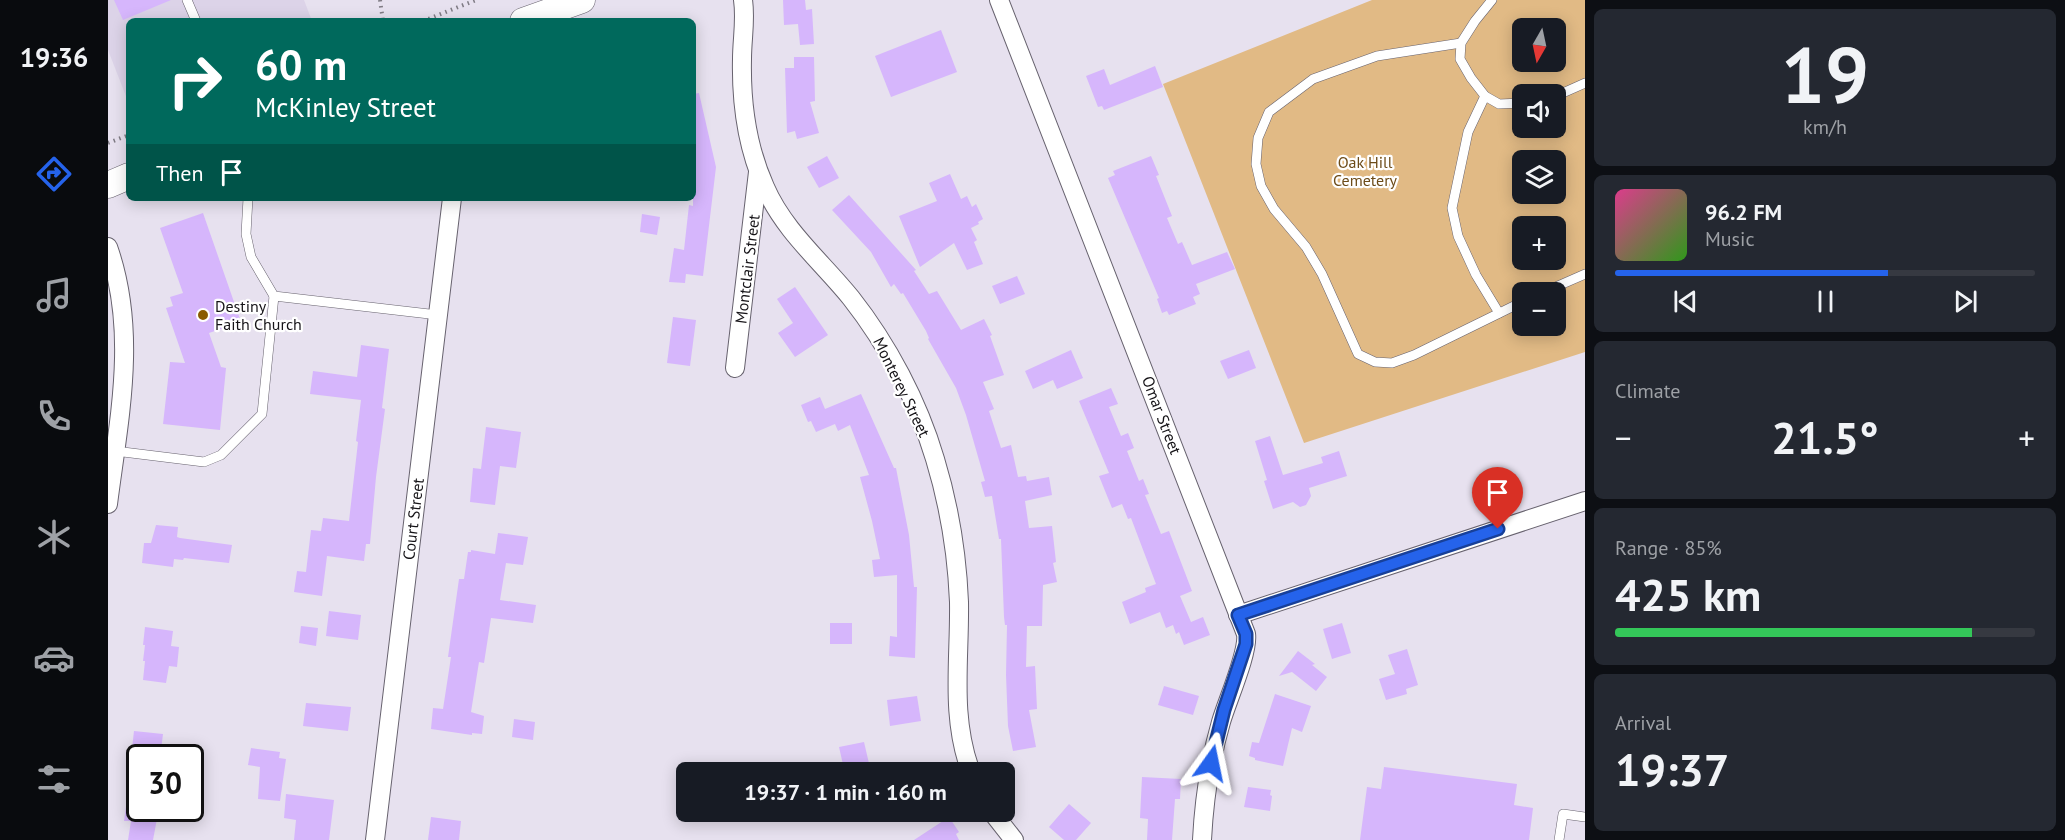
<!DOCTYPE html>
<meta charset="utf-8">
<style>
body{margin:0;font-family:"PT Sans",sans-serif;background:#242831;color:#f1f3f6;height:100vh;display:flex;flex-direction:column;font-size:22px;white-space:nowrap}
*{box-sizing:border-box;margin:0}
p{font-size:20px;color:#9ea1a6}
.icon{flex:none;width:33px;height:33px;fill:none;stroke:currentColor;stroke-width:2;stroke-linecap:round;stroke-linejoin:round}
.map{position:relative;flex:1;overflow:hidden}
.drawer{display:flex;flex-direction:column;gap:9px;padding:9px;background:#0d0f14;width:480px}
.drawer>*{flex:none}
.guide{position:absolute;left:18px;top:18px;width:570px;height:183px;border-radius:9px;box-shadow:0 3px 15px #0003;background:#00695c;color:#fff;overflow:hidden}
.needle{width:39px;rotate:189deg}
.fabs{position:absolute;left:1404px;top:18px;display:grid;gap:12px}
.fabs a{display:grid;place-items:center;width:54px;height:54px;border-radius:9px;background:#171b24;box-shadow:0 3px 15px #0003;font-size:30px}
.speed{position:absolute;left:18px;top:744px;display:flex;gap:12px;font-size:30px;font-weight:700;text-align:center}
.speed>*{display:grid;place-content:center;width:78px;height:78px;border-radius:50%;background:#171b24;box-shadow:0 3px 15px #0003;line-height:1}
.speed .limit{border:3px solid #111;border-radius:9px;background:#fff;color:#111}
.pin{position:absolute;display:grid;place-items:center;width:51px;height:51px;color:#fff;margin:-62px -26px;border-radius:50% 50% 50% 0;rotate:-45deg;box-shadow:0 0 6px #0007}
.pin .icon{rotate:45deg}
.me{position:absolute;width:66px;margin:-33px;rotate:12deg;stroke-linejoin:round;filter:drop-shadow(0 0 4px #0008)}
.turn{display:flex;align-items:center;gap:21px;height:126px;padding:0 30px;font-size:27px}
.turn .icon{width:78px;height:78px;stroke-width:2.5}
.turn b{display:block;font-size:42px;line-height:51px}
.then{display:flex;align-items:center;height:57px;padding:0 30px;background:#0003;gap:12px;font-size:22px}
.big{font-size:45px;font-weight:700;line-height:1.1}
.drawer .widget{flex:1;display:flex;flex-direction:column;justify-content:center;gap:9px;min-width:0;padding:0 21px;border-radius:9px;background:#242831}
.drawer .dial{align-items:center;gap:0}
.dial b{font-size:78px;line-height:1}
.song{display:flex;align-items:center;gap:18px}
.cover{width:72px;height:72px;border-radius:9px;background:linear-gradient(135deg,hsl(330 70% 55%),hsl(110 70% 35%))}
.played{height:6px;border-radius:3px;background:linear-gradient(90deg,#2563eb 65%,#363941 65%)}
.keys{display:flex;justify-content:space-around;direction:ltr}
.heat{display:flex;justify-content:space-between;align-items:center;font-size:33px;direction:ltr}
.charge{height:9px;border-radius:4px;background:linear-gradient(90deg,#34c759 85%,#363941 0)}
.trip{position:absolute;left:568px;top:762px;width:339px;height:60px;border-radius:9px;background:#171b24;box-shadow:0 3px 15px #0003;font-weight:700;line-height:60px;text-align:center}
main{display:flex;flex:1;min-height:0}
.menu{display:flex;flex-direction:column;width:108px;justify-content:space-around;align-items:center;background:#090b0e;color:#9ea1a6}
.menu .icon{width:42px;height:42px}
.menu .selected{color:#2563eb}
.menu b{font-size:27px;color:#f1f3f6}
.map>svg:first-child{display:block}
</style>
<main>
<nav class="menu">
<b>19:36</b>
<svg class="icon selected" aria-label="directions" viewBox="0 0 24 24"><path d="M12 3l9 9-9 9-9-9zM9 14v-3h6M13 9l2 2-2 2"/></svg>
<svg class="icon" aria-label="music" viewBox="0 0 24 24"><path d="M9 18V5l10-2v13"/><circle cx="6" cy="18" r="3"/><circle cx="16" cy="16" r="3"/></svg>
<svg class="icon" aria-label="phone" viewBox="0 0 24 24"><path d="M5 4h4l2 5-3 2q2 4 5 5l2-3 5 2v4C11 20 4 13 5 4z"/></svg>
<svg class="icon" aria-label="climate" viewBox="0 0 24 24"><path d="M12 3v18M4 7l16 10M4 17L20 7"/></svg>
<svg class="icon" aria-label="car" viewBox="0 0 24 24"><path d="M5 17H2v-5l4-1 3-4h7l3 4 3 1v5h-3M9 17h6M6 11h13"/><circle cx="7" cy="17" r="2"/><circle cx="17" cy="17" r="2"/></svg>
<svg class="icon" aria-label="filters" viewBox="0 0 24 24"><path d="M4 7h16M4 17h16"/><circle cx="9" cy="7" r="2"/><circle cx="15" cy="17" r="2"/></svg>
</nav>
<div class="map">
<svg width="1477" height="840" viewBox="0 0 1477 840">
<rect width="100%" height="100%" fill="#e7e1ef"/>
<path fill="#dcd3e8" d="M0 0H196L204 21H21V104L0 50Z"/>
<path fill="#e1ba85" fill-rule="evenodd" d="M1264 0H1477V352L1196 443 1055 84ZM1414 28H1448V62H1414ZM1414 94H1448V128H1414ZM1414 160H1448V194H1414ZM1414 226H1448V260H1414ZM1414 292H1448V326H1414Z"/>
<g fill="#d6b6fc">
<path d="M6 0H63L15 20Z"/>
<path d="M675 0H697L698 10 704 9 706 44 692 45 690 24 676 25Z"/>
<path d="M833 30 849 72 783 97 767 56Z"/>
<path d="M686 57H706L707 101 702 102 711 133 689 139 687 131 679 133 677 68H686Z"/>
<path d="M1047 66 1055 87 996 110 994 106 990 107 978 76 996 69 1002 85Z"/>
<path d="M591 93 608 167 595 276 578 274 577 283 561 282 566 248 576 250 581 205 585 206V167L588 137 585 136V94Z"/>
<path d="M719 156 731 178 711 188 699 167Z"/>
<path d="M1043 156 1051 175 1048 176 1064 216 1059 218 1070 244 1074 242 1084 265 1119 252 1127 269 1088 284 1092 294 1085 297 1088 304 1061 315 1059 311 1054 313 1049 299 1051 298 1000 178 1007 175 1005 171Z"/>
<path d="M842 174 853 199 859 196 864 207 868 204 875 219 870 222 871 224 863 228 869 240 866 242 875 264 859 270 846 243 812 267 791 216 829 201 821 183Z"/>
<path d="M741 195 808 270 806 271 821 294 829 291 853 330 876 319 884 335 882 336 896 375 875 382 886 409 881 411 893 448 903 445 910 477 918 476 919 481 941 477 944 495 917 501 921 528 944 526 948 562 945 563 949 582 935 585 934 626H919L918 667 927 666 929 709 921 710 928 747 905 751 900 726 898 675 899 625H897L896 617 893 539H891L884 496 877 497 873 482 877 481 858 415 848 388 820 339 821 338 818 331 795 293 793 294 786 284 783 287 763 252 724 210Z"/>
<path d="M95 213 133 322 101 333 113 367 118 368 112 430 55 424 62 362 77 363 58 308 65 306 62 297 75 293 52 228Z"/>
<path d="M534 214 552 217 549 235 532 232Z"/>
<path d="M909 276 917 294 892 304 884 286Z"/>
<path d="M687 287 720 335 687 357 670 333 685 323 669 299Z"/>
<path d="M565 317 588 320 582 366 559 363Z"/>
<path d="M253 345 281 349 274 408 277 409 268 477 262 544H258L256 561 219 556 214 596 186 592 189 571 198 572 203 530 213 531 215 518 241 521 250 442 248 441 253 400 202 394 205 371 249 377Z"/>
<path d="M963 350 975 378 949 389 945 380 925 389 917 371Z"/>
<path d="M1141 350 1148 368 1120 379 1112 361Z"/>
<path d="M1003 388 1010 404 1001 407 1013 436 1020 433 1026 448 1019 451 1031 481 1035 479 1041 494 1037 495 1053 534 1061 531 1084 591 1072 596 1083 622 1095 617 1102 635 1076 645 1071 632 1068 634 1065 625 1058 628 1052 612 1022 624 1014 602 1038 592 1037 588 1048 584 1023 518 1020 519 1014 504 1004 508 991 476 1001 473 971 401Z"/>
<path d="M753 394 786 468H788L801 535 806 587H809L807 658 781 656 782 636 789 637V575L766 577 764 560 772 559 764 521 752 477 761 475 742 425 730 431 727 424 708 432 703 421 700 422 693 405 712 397 717 409Z"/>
<path d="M378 427 413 432 408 468 392 466 387 505 362 502 365 468 373 469Z"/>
<path d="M1162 436 1175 475 1215 463 1213 457 1231 451 1239 476 1201 488 1203 496 1198 505 1192 507 1185 502 1165 509 1156 481 1159 480 1147 441Z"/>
<path d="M48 525 70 527 69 537 72 538 124 545 121 563 76 558 75 560 66 559 65 567 34 563 36 543H43Z"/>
<path d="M390 533 420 537 415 565 398 563 392 600 428 605 425 623 383 618 376 663 371 662 363 712 376 716 374 734 364 733V735L323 729 325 708 335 709 343 657H340L351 579H356L360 552H363V550L387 554Z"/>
<path d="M221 611 253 615 250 640 218 636Z"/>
<rect x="722" y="623" width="22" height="21"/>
<path d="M1234 623 1243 653 1224 659 1215 629Z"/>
<path d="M193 626 210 628 208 646 191 643Z"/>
<path d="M37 627 65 631 63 646 71 647 69 667 61 666 58 683 35 680 37 661H35L37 645H35Z"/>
<path d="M1299 649 1310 685 1298 689 1299 694 1278 700 1271 679 1287 674 1280 655Z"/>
<path d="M1190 651 1207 664 1204 665 1219 677 1208 691 1184 672 1171 676Z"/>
<path d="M1056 686 1091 696 1085 715 1050 705Z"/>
<path d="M1167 694 1203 706 1194 732 1184 728 1175 766 1147 760V758L1141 756 1144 742 1151 743Z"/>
<path d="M809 696 813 721 782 726 779 700Z"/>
<path d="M198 703 243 707 240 731 195 726Z"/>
<path d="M406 719 427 722 425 740 404 737Z"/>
<path d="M26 731 55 734 52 758H23Z"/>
<path d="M756 742 763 772H746L745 767 736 769 731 747Z"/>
<path d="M143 748 172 752 171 758 178 759 172 801 150 799 152 767 140 765Z"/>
<path d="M1276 767 1409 784 1406 805 1425 808 1421 840H1252L1259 787 1273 789Z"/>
<path d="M22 777 32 778V808H51L45 840H20L23 821H16Z"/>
<path d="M1034 777 1073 779 1072 799H1067L1064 840H1039L1040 819 1032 818Z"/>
<path d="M1140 787 1163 790 1162 795 1164 796 1162 811 1136 807Z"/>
<path d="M178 794 226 800 221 840H186L188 820 176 818Z"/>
<path d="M961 804 983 823 968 840H956L941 827Z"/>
<path d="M323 817 353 821 351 840H320Z"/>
<path d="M841 817 851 832 848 834 851 840H806Z"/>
</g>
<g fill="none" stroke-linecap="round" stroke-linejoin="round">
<g stroke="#67626e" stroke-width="10">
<g id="lane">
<path d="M79 0 88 21"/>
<path d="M1384 0 1367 21 1353 43 1352 59 1363 78 1377 96 1391 104 1414 103"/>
<path d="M1353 43 1269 56 1205 79 1161 112 1150 138 1148 164 1153 186 1166 209 1198 247 1214 274 1250 354 1267 362 1284 363 1306 355 1414 302"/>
<path d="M1377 96 1360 132 1344 208 1350 236 1368 275 1391 313"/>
<path d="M1448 96 1477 83"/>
<path d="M140 198 138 234 143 257 166 296 330 315"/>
<path d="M1436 292 1477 274"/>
<path d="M7 451 96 462 113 455 154 414 166 296"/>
<path d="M1451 840 1455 814 1477 817"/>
</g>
</g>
<g stroke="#67626e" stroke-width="20">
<g id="street">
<path d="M635 0C638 20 634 39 634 59 633 103 639 147 657 187 676 231 714 262 743 298 780 345 810 402 827 459 841 505 849 553 851 602 852 660 842 717 863 772"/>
<path d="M891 0 1138 634C1141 652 1119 701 1113 722 1102 760 1096 800 1094 840"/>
<path d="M0 247C30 332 11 418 0 504"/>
<path d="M627 368 650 172"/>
<path d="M1130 615 1477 501"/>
<path d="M884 812 906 840"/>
<path d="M267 840 344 198"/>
</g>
</g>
<g stroke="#67626e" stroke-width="27">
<g id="secondary">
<path d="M415 21 474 0"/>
<path d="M0 185 21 176"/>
</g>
</g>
<g stroke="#7f7b84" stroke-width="4" stroke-dasharray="1.5 4.5" stroke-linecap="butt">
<path d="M272 0 275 21"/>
<path d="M315 21 368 0"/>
<path d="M0 143 21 135"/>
</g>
<use href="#lane" stroke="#fff" stroke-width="9"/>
<use href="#street" stroke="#fff" stroke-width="18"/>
<use href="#secondary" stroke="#fff" stroke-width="26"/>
</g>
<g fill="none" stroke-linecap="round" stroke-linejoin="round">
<g stroke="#184099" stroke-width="15">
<path id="route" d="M1103 763 1116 710 1138 644V634L1130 615 1390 529"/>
</g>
<use href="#route" stroke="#2563eb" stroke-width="10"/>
</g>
<circle fill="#8a5b00" stroke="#fff" stroke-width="2" cx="95" cy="315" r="6"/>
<g text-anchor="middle" stroke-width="4.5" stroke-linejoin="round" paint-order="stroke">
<g font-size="16" fill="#6d4c19" stroke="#fff">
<text x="1257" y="168">Oak Hill<tspan x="1257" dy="18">Cemetery</tspan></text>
</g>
<g font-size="16" fill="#151317" stroke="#fff">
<text transform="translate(639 269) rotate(-83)" y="6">Montclair Street</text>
<text transform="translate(794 387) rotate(64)" y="6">Monterey Street</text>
<text transform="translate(1054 415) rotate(69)" y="6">Omar Street</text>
<text transform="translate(305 519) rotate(-83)" y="6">Court Street</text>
</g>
<g font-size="16" fill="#151317" stroke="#fff" text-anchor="start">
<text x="107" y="312">Destiny<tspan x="107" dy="18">Faith Church</tspan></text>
</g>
</g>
</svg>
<div class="fabs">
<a><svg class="needle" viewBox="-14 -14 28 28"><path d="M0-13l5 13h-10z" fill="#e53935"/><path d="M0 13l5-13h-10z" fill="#9ea1a6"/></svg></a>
<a><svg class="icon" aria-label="sound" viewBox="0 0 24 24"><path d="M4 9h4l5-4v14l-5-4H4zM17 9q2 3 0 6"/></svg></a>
<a><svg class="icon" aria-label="layers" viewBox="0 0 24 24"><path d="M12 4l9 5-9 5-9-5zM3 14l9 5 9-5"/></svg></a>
<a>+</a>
<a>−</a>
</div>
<div class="speed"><div class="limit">30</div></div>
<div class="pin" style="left:1390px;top:529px;background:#d93025"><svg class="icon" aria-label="arrive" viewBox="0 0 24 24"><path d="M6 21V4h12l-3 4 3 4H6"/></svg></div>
<svg class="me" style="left:1103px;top:763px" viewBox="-20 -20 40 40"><path d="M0-17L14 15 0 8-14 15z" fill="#2563eb" stroke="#fff" stroke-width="4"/></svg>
<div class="trip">19:37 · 1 min · 160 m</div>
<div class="guide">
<div class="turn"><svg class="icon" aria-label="right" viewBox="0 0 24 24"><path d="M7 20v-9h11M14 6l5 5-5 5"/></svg><div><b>60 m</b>McKinley Street</div></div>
<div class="then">Then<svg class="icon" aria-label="arrive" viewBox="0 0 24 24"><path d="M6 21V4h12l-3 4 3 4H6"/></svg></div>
</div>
</div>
<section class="drawer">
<div class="widget dial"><b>19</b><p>km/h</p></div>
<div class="widget">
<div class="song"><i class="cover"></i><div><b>96.2 FM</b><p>Music</p></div></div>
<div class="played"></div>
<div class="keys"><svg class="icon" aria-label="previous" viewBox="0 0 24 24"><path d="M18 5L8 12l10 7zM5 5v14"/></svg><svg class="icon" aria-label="pause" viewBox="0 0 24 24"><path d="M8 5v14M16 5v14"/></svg><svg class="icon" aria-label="next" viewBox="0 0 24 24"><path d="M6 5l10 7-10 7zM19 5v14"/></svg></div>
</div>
<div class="widget"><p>Climate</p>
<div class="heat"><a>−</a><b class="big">21.5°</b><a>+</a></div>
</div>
<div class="widget"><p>Range · 85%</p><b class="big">425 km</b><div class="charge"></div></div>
<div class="widget"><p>Arrival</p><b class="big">19:37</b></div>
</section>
</main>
